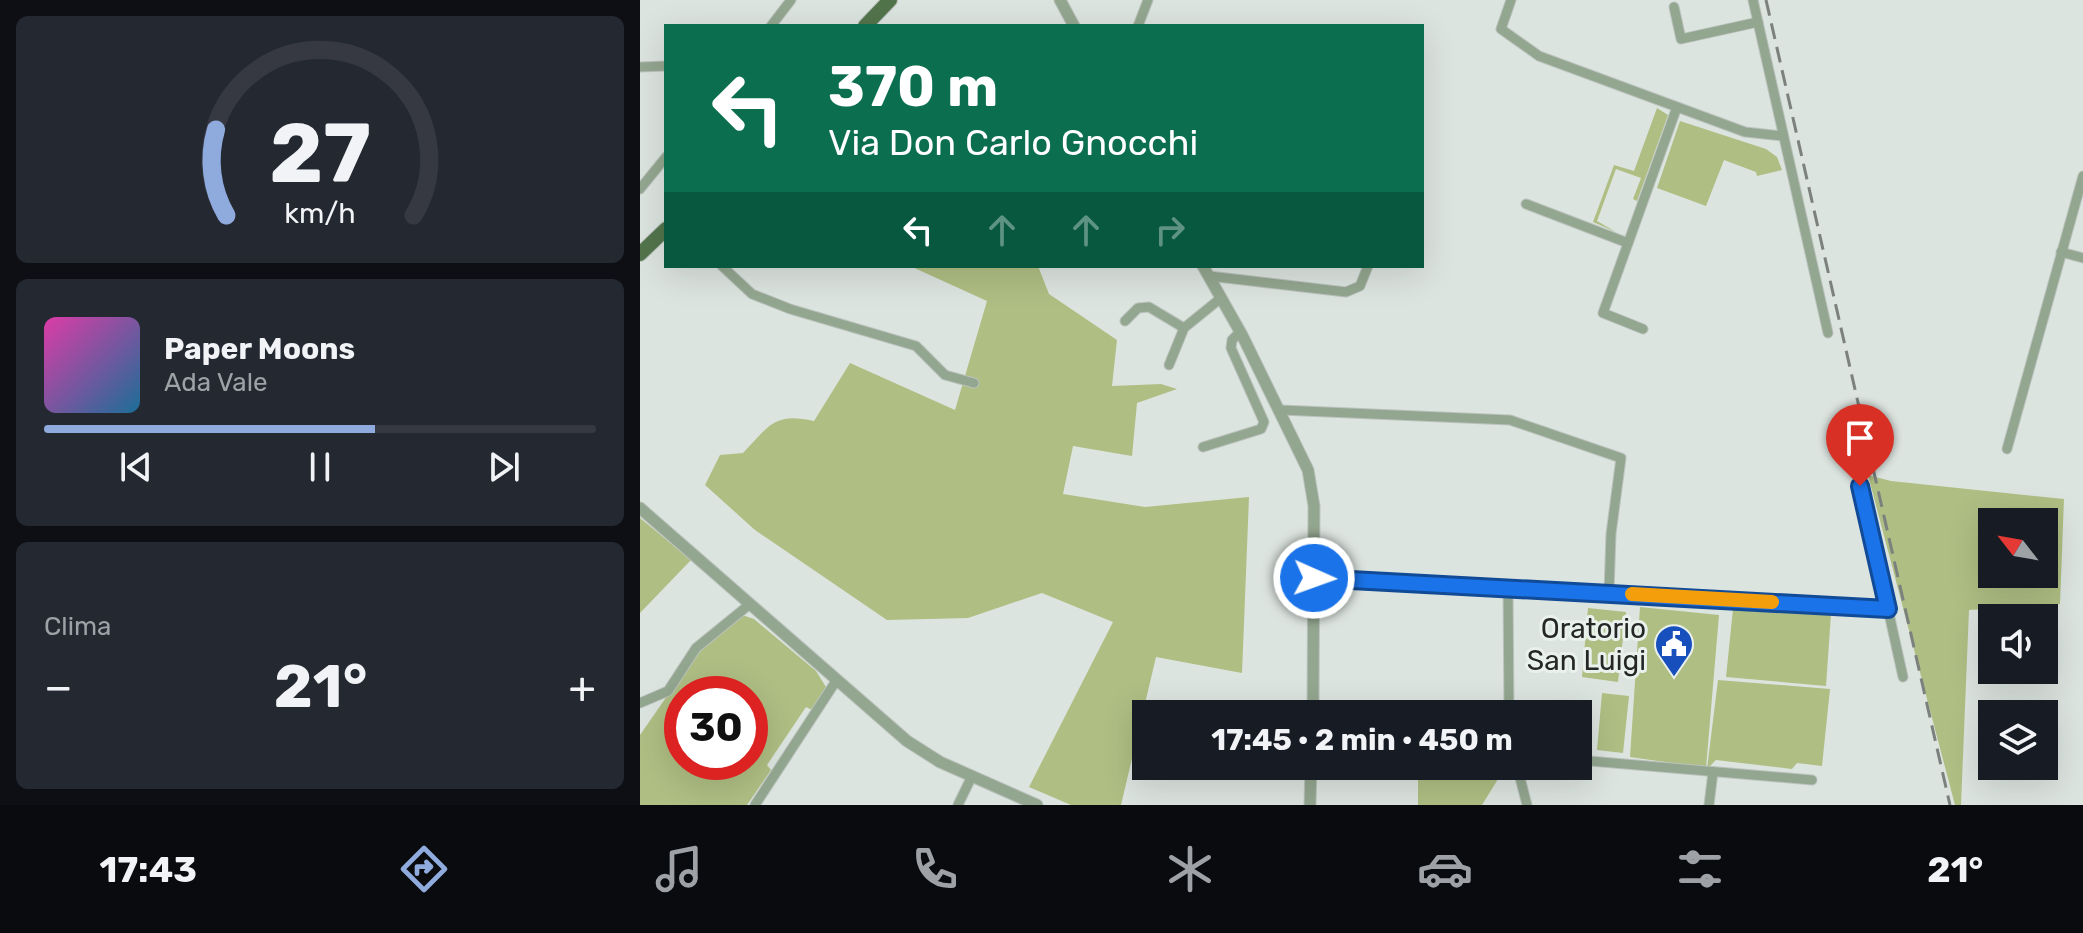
<!DOCTYPE html>
<html lang="it">
<meta charset="utf-8">
<style>
body{margin:0;font-family:Rubik,sans-serif;background:#242831;color:#f1f3f6;height:100vh;display:flex;flex-direction:column;font-size:30px;white-space:nowrap}
*{box-sizing:border-box;margin:0}
p{font-size:26px;color:#9ea1a6}
.icon{flex:none;width:44px;height:44px;fill:none;stroke:currentColor;stroke-width:2;stroke-linecap:round;stroke-linejoin:round}
.map{position:relative;flex:1;overflow:hidden}
.drawer{display:flex;flex-direction:column;gap:16px;padding:16px;background:#0d0f14;width:640px}
.drawer>*{flex:none}
.banner{position:absolute;left:24px;top:24px;width:760px;height:244px;border-radius:0px;box-shadow:0 8px 32px #0002;background:#0b6e4f;color:#fff;overflow:hidden}
.needle{width:52px;rotate:301deg}
.tools{position:absolute;left:1338px;top:508px;display:grid;gap:16px}
.tools a{display:grid;place-items:center;width:80px;height:80px;border-radius:0px;background:#171b24;box-shadow:0 8px 32px #0002;font-size:40px}
.speed{position:absolute;left:24px;top:676px;display:flex;gap:16px;font-size:40px;font-weight:700;text-align:center}
.speed>*{display:grid;place-content:center;width:104px;height:104px;border-radius:50%;background:#171b24;box-shadow:0 8px 32px #0002;line-height:1}
.speed .limit{border:12px solid #d22;background:#fff;color:#111}
.pin{position:absolute;display:grid;place-items:center;width:68px;height:68px;color:#fff;margin:-82px -34px;border-radius:50% 50% 50% 0;rotate:-45deg;box-shadow:0 0 8px #0007}
.pin .icon{rotate:45deg}
.me{position:absolute;width:88px;margin:-44px;rotate:92deg;stroke-linejoin:round;filter:drop-shadow(0 0 6px #0008)}
.turn{display:flex;align-items:center;gap:28px;height:168px;padding:0 32px;font-size:36px}
.turn .icon{width:104px;height:104px;stroke-width:2.5}
.turn b{display:block;font-size:56px;line-height:68px}
.lanes{display:flex;align-items:center;height:76px;padding:0 32px;background:#0003;justify-content:center;gap:40px;direction:ltr}
.lanes .off{opacity:.35}
.big{font-size:60px;font-weight:700;line-height:1.1}
.drawer .widget{flex:1;display:flex;flex-direction:column;justify-content:center;gap:12px;min-width:0;padding:0 28px;border-radius:12px;background:#242831}
.drawer .dial{align-items:center;gap:0}
.dial svg{height:208px;overflow:visible;fill:none;stroke:#363941;stroke-width:7;stroke-linecap:round;text-anchor:middle}
.dial text{fill:#f1f3f6;stroke:none}
.song{display:flex;align-items:center;gap:24px}
.cover{width:96px;height:96px;border-radius:12px;background:linear-gradient(135deg,hsl(320 70% 55%),hsl(200 70% 35%))}
.played{height:8px;border-radius:4px;background:linear-gradient(90deg,#8faadc 60%,#363941 60%)}
.keys{display:flex;justify-content:space-around;direction:ltr}
.heat{display:flex;justify-content:space-between;align-items:center;font-size:44px;direction:ltr}
.trip{position:absolute;left:492px;top:700px;width:460px;height:80px;border-radius:0px;background:#171b24;box-shadow:0 8px 32px #0002;font-weight:700;line-height:80px;text-align:center}
.tab-bar{display:flex;height:128px;justify-content:space-around;align-items:center;background:#090b0e;color:#9ea1a6}
.tab-bar .icon{width:56px;height:56px}
.tab-bar .active{color:#8faadc}
.tab-bar b{font-size:36px;color:#f1f3f6}
main{display:flex;flex:1;min-height:0}
.map>svg:first-child{display:block}
</style>
<main>
<section class="drawer">
<div class="widget dial"><svg viewBox="0 0 100 80">
<path d="M14 69A42 42 0 1 1 86 69"/>
<path d="M14 69A42 42 0 0 1 10 36" stroke="#8faadc"/>
<text x="50" y="56" font-size="32" font-weight="700">27</text>
<text x="50" y="72" font-size="11">km/h</text>
</svg></div>
<div class="widget">
<div class="song"><i class="cover"></i><div><b>Paper Moons</b><p>Ada Vale</p></div></div>
<div class="played"></div>
<div class="keys"><svg class="icon" aria-label="previous" viewBox="0 0 24 24"><path d="M18 5L8 12l10 7zM5 5v14"/></svg><svg class="icon" aria-label="pause" viewBox="0 0 24 24"><path d="M8 5v14M16 5v14"/></svg><svg class="icon" aria-label="next" viewBox="0 0 24 24"><path d="M6 5l10 7-10 7zM19 5v14"/></svg></div>
</div>
<div class="widget"><p>Clima</p>
<div class="heat"><a>−</a><b class="big">21°</b><a>+</a></div>
</div>
</section>
<div class="map">
<svg width="1443" height="805" viewBox="0 0 1443 805">
<rect width="100%" height="100%" fill="#dce4df"/>
<g fill="#afbe83" fill-rule="evenodd">
<path d="M1017 108 1028 115 997 201 993 199 1001 178 976 169 957 221 976 232 953 222 974 165 994 171Z"/>
<path d="M1040 121 1126 149 1137 157 1142 170 1117 176 1116 172 1084 160 1066 206 1017 188Z"/>
<path d="M270 266H398L409 294 477 340 472 386 521 384 537 389 497 403 492 456 433 446 423 494 505 507 609 497 602 673 516 657 481 805H431L389 787 473 622 402 593 328 618 247 620 115 530 65 485 80 455 103 453C129 426 134 412 174 421L210 363 315 410 347 301Z"/>
<path d="M1228 475 1251 481 1424 499 1420 604 1329 610 1321 805H1315ZM1352 522H1404V574H1352Z"/>
<path d="M0 518 51 560 0 613Z"/>
<path d="M1000 607 1079 615 1066 768 990 757Z"/>
<path d="M948 608 986 612 978 682 942 677Z"/>
<path d="M1093 609 1191 614 1186 686 1086 677Z"/>
<path d="M102 615 114 619 176 671 186 687 172 710 166 707 127 765 131 770 107 805H0V735L59 650ZM42 694H110V762H42Z"/>
<path d="M1078 680 1190 689 1182 766 1157 763 1152 769 1076 760 1067 769Z"/>
<path d="M962 693 989 696 983 753 957 750Z"/>
<path d="M793 766 844 768 858 779 842 805H778V774Z"/>
</g>
<g fill="none" stroke-linecap="round" stroke-linejoin="round">
<g stroke="#bbc2be" stroke-width="11">
<g id="minor">
<path d="M871 0 861 29 899 56 1105 132 1143 136"/>
<path d="M1113 0 1188 333"/>
<path d="M1034 7 1041 39 1118 22"/>
<path d="M131 26 151 0"/>
<path d="M498 26 508 0"/>
<path d="M0 67 26 66"/>
<path d="M0 189 26 157"/>
<path d="M886 204 988 243"/>
<path d="M1421 252 1443 258"/>
<path d="M82 266 112 294 150 309 276 346 305 375 334 383"/>
<path d="M569 276 706 292 720 286 728 266"/>
<path d="M485 321 498 308 509 307 544 328"/>
<path d="M1003 329 963 313 1037 107"/>
<path d="M529 365 544 328 581 298"/>
<path d="M641 410 870 420 981 458 971 534 969 592"/>
<path d="M563 447 621 429 624 422 591 348 592 340 600 332"/>
<path d="M1367 449 1443 176"/>
<path d="M674 578 1248 609 1220 486"/>
<path d="M868 586 869 714"/>
<path d="M1248 609 1263 677"/>
<path d="M0 703 28 691 56 648 110 604"/>
<path d="M938 760 1172 780"/>
<path d="M862 766H876"/>
<path d="M877 766 887 805"/>
<path d="M115 805 196 681"/>
<path d="M318 805 332 776"/>
<path d="M1069 805 1073 772"/>
</g>
</g>
<g stroke="#bbc2be" stroke-width="13">
<g id="tertiary">
<path d="M420 0 434 26"/>
<path d="M563 266 602 335 668 470 674 506 673 714"/>
<path d="M0 508 267 741 300 762 397 805"/>
<path d="M670 805 671 766"/>
</g>
</g>
<g stroke="#bbc2be" stroke-width="16">
<g id="primary">
<path d="M225 26 250 0"/>
<path d="M0 254 26 229"/>
</g>
</g>
<use href="#minor" stroke="#93a68f" stroke-width="9"/>
<use href="#tertiary" stroke="#93a68f" stroke-width="11"/>
<use href="#primary" stroke="#52744b" stroke-width="14"/>
<path stroke="#7c817e" stroke-width="3" stroke-dasharray="16 8" stroke-linecap="butt" d="M1126 0 1310 805"/>
</g>
<g fill="none" stroke-linecap="round" stroke-linejoin="round">
<g stroke="#114b97" stroke-width="20">
<path id="route" d="M674 578 1248 609 1220 486"/>
</g>
<use href="#route" stroke="#1a73e8" stroke-width="14"/>
<path stroke="#f59e0b" stroke-width="14" d="M992 594 1132 602"/>
</g>
<defs>
<g id="civic-pin" transform="scale(2)"><path d="M0 17L-7.5 6A9.5 9.5 0 1 1 7.5 6Z" fill="#1750bc" stroke="#e9f1ec"/><path d="M-.6-6.5H3V-4.5H.6V-3L4-1V1h2V6H-6V1h2V-1L-.6-3ZM-1.2 2.5V6h2.4V2.5Z" fill="#fff"/></g>
</defs>
<g fill-rule="evenodd">
<use href="#civic-pin" x="1034" y="644"/>
</g>
<g text-anchor="middle" stroke-width="6" stroke-linejoin="round" paint-order="stroke">
<g font-size="28" fill="#242726" stroke="#e9f1ec" text-anchor="end">
<text x="1006" y="638">Oratorio<tspan x="1006" dy="32">San Luigi</tspan></text>
</g>
</g>
</svg>
<div class="tools">
<a><svg class="needle" viewBox="-14 -14 28 28"><path d="M0-13l5 13h-10z" fill="#e53935"/><path d="M0 13l5-13h-10z" fill="#9ea1a6"/></svg></a>
<a><svg class="icon" aria-label="sound" viewBox="0 0 24 24"><path d="M4 9h4l5-4v14l-5-4H4zM17 9q2 3 0 6"/></svg></a>
<a><svg class="icon" aria-label="layers" viewBox="0 0 24 24"><path d="M12 4l9 5-9 5-9-5zM3 14l9 5 9-5"/></svg></a>
</div>
<div class="speed"><div class="limit">30</div></div>
<div class="pin" style="left:1220px;top:486px;background:#d93025"><svg class="icon" aria-label="arrive" viewBox="0 0 24 24"><path d="M6 21V4h12l-3 4 3 4H6"/></svg></div>
<svg class="me" style="left:674px;top:578px" viewBox="-20 -20 40 40"><circle r="17" fill="#1a73e8" stroke="#fff" stroke-width="3"/><path d="M0-11L8 9 0 5-8 9z" fill="#fff"/></svg>
<div class="trip">17:45 · 2 min · 450 m</div>
<div class="banner">
<div class="turn"><svg class="icon" aria-label="left" viewBox="0 0 24 24"><path d="M17 20v-9H6M10 6l-5 5 5 5"/></svg><div><b>370 m</b>Via Don Carlo Gnocchi</div></div>
<div class="lanes"><svg class="icon" aria-label="left" viewBox="0 0 24 24"><path d="M17 20v-9H6M10 6l-5 5 5 5"/></svg><svg class="icon off" aria-label="ahead" viewBox="0 0 24 24"><path d="M12 20V5M6 11l6-6 6 6"/></svg><svg class="icon off" aria-label="ahead" viewBox="0 0 24 24"><path d="M12 20V5M6 11l6-6 6 6"/></svg><svg class="icon off" aria-label="right" viewBox="0 0 24 24"><path d="M7 20v-9h11M14 6l5 5-5 5"/></svg></div>
</div>
</div>
</main>
<nav class="tab-bar">
<b>17:43</b>
<svg class="icon active" aria-label="directions" viewBox="0 0 24 24"><path d="M12 3l9 9-9 9-9-9zM9 14v-3h6M13 9l2 2-2 2"/></svg>
<svg class="icon" aria-label="music" viewBox="0 0 24 24"><path d="M9 18V5l10-2v13"/><circle cx="6" cy="18" r="3"/><circle cx="16" cy="16" r="3"/></svg>
<svg class="icon" aria-label="phone" viewBox="0 0 24 24"><path d="M5 4h4l2 5-3 2q2 4 5 5l2-3 5 2v4C11 20 4 13 5 4z"/></svg>
<svg class="icon" aria-label="climate" viewBox="0 0 24 24"><path d="M12 3v18M4 7l16 10M4 17L20 7"/></svg>
<svg class="icon" aria-label="car" viewBox="0 0 24 24"><path d="M5 17H2v-5l4-1 3-4h7l3 4 3 1v5h-3M9 17h6M6 11h13"/><circle cx="7" cy="17" r="2"/><circle cx="17" cy="17" r="2"/></svg>
<svg class="icon" aria-label="filters" viewBox="0 0 24 24"><path d="M4 7h16M4 17h16"/><circle cx="9" cy="7" r="2"/><circle cx="15" cy="17" r="2"/></svg>
<b>21°</b>
</nav>
